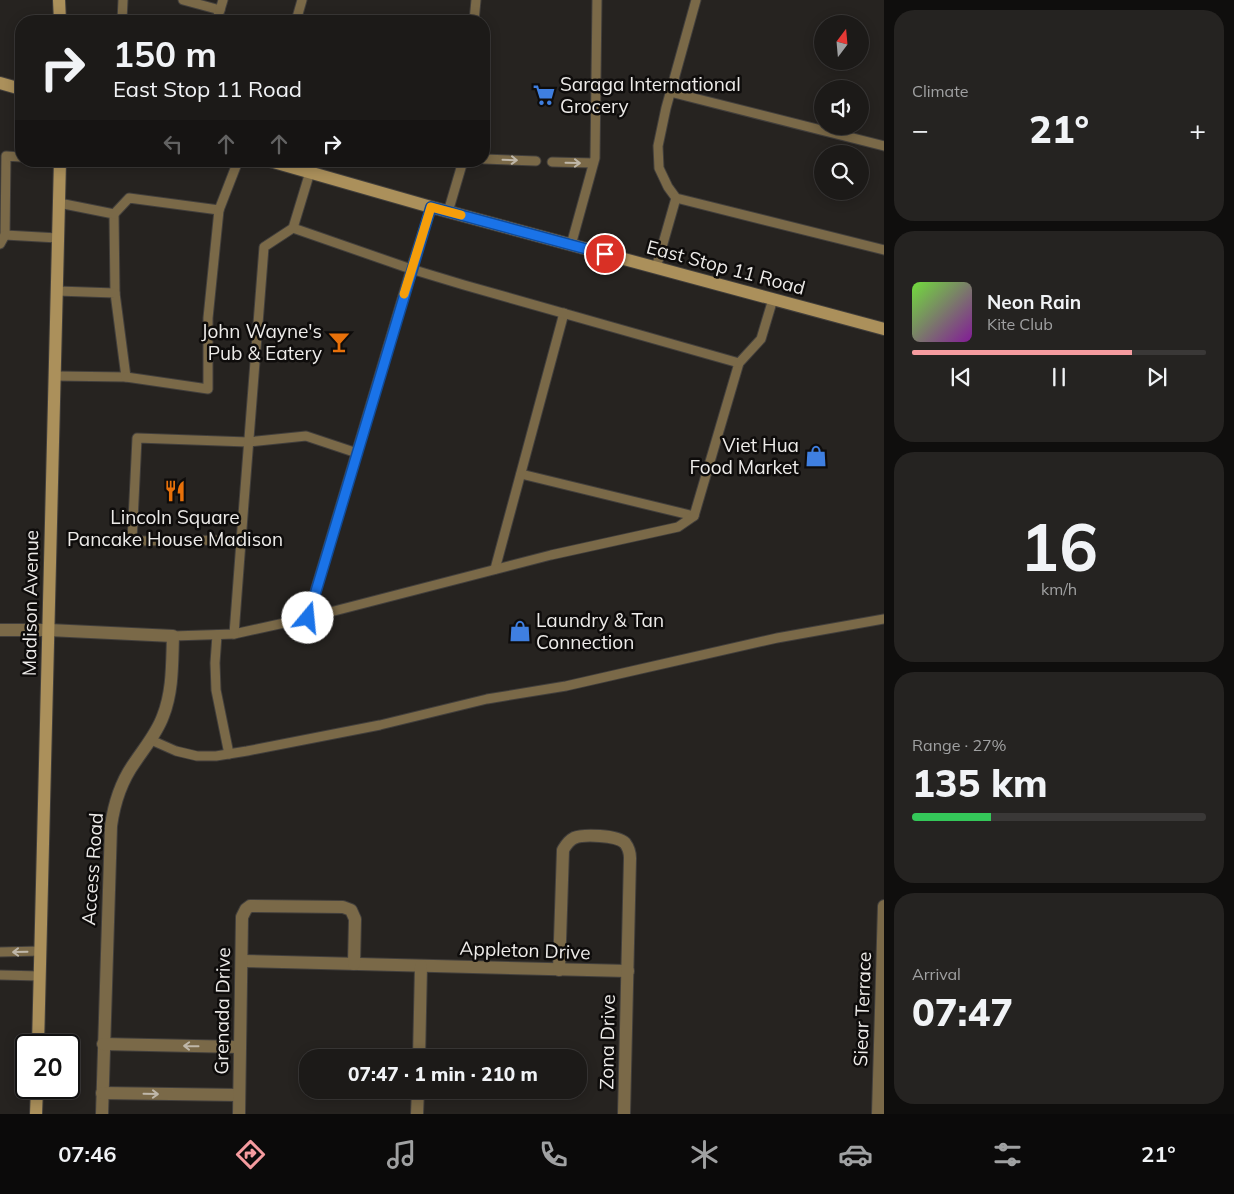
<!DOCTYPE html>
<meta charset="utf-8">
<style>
body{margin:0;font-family:Mulish,sans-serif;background:#252321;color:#f1f3f6;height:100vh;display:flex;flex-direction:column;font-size:19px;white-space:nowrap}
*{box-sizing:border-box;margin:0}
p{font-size:16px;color:#a0a1a2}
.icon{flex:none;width:28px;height:28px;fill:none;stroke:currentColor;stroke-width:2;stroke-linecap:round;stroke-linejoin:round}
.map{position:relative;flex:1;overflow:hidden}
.sheet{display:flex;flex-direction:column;gap:10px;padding:10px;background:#0f0e0d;width:350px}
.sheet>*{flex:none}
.banner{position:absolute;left:15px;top:15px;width:475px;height:152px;border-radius:20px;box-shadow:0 2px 12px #0003,0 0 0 1px #3a3837;background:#1c1a18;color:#f1f3f6;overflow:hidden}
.needle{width:32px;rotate:16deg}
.fabs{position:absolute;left:814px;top:15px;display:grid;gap:10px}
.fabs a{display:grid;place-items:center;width:55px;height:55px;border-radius:50%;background:#1c1a18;box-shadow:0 2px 12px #0003,0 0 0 1px #3a3837;font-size:25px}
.speed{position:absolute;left:15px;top:1034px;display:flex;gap:10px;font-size:25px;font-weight:700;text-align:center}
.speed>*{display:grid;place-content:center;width:65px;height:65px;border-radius:50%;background:#1c1a18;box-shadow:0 2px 12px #0003,0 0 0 1px #3a3837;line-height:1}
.speed .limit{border:2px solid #111;border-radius:8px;background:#fff;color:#111}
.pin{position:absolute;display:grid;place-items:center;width:42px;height:42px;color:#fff;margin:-21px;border:2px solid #fff;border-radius:50%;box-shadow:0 1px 5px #0007}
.me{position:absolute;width:55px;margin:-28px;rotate:17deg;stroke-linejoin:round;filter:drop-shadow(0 0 4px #0008)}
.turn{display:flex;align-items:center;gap:18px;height:105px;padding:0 15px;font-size:22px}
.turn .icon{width:65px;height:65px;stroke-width:2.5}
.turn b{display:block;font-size:35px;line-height:42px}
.lanes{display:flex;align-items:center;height:48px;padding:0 15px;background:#0003;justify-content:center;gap:25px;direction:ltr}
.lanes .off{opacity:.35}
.big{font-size:38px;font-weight:800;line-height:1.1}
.sheet .widget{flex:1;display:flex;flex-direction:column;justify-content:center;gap:8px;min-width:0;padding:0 18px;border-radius:20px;background:#252321}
.sheet .dial{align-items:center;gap:0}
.dial b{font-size:65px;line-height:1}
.song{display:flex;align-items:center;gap:15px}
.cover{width:60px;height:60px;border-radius:8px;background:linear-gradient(135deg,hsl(100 70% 55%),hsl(290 70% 35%))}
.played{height:5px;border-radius:2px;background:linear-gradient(90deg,#f59b9f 75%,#3a3837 75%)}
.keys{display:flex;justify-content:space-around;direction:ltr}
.heat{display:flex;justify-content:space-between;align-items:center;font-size:28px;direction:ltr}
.charge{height:8px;border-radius:4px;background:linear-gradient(90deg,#34c759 27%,#3a3837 0)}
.trip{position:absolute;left:299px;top:1049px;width:288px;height:50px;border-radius:20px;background:#1c1a18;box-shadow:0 2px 12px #0003,0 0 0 1px #3a3837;font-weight:800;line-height:50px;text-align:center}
.tab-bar{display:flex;height:80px;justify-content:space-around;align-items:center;background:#0b0a0a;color:#a0a1a2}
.tab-bar .icon{width:35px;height:35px}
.tab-bar .selected{color:#f59b9f}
.tab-bar b{font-size:22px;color:#f1f3f6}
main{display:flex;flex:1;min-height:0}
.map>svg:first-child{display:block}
</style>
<main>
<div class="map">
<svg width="884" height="1114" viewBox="0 0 884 1114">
<rect width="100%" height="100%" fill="#262320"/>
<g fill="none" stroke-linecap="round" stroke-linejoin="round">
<g stroke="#423f3c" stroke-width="11">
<g id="lane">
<path d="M183 0 220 10 216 21"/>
<path d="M696 0 666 108 658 146 659 168 668 187 676 198 884 250"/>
<path d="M220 10 223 0"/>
<path d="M122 21 123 0"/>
<path d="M296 21 302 0"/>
<path d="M474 21 476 0"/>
<path d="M670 92 884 146"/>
<path d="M21 157 6 156 5 235 58 238"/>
<path d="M484 159 536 161"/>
<path d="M552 162 593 163"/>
<path d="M59 203 114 214 115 293"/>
<path d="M448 212 463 161"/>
<path d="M114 214 129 198 219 210 238 161"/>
<path d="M293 228 411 269 431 207"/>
<path d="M0 244 5 235"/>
<path d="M571 245 595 158 597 0"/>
<path d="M656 268 676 198"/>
<path d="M55 376 126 377 115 293 57 291"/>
<path d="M126 377 208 389V318L219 210"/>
<path d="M521 474 694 516"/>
<path d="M241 540 132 541 137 438 248 442 306 436 357 453"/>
<path d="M495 569 564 313"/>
<path d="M307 618 551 555 678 527 694 516 739 363 761 339 773 299"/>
<path d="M234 634 307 618 411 269 464 285 739 363"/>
<path d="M217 635 215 663 216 690 229 754"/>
<path d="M173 636 234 634C244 505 253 376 264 247L293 228 310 172"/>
<path d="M151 740 176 751 197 756H216L247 751 380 725 487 699 566 686 777 638 884 619"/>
<path d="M0 952 41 951"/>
<path d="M0 975 40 976"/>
</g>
</g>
<g stroke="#423f3c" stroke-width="14">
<g id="street">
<path d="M0 630H49L173 636C172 663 173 691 163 716 157 733 145 747 135 762 122 780 114 804 111 826L102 1114"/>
<path d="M242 961 628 971"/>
<path d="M559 970 563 850C566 845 568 841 574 838 583 834 617 835 625 843 628 847 630 852 630 858L624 1114"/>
<path d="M103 1044 240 1047"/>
<path d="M419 1058 421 966"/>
<path d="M102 1093 239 1095"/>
<path d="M239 1114 242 917 246 909 250 906 343 907 351 910 355 919 354 964"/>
<path d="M417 1114 418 1090"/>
<path d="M878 1114 884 906"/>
</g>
</g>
<g stroke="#423f3c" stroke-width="14">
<g id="secondary">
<path d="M59 0 60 21"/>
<path d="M0 83 21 89"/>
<path d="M270 161 431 207 884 329"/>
<path d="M38 1045 60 161"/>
<path d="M36 1114 37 1088"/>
</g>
</g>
<use href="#lane" stroke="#7a6948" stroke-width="9"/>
<use href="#street" stroke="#7a6948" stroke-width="12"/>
<use href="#secondary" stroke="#ab905b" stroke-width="12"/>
</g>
<defs><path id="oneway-shaft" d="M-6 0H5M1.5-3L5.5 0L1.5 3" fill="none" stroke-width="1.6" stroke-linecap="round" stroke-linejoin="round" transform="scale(1.25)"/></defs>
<g stroke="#bfb7a9">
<use href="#oneway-shaft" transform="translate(510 160) rotate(2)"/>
<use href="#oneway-shaft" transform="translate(573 163) rotate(1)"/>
<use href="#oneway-shaft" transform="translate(20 952) rotate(179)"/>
<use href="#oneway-shaft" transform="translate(191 1046) rotate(-179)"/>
<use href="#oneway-shaft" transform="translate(151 1094) rotate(1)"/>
</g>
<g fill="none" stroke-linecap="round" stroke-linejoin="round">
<g stroke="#114b97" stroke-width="12">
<path id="route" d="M308 618 431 207 605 254"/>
</g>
<use href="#route" stroke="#1a73e8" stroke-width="9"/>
<path stroke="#f59e0b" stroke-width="9" d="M404 294 431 207 461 215"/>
</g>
<defs>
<g id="supermarket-bare" transform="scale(1.725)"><path d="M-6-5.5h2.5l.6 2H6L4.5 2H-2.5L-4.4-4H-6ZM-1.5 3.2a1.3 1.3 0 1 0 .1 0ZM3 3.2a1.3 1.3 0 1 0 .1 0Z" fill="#3f7fe0" stroke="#0e0c0b" stroke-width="2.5" paint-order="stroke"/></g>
<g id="bar-bare" transform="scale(1.725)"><path d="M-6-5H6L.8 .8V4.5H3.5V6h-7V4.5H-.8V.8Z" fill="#e8710a" stroke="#0e0c0b" stroke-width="2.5" paint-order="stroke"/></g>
<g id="shop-bare" transform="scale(1.725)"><path d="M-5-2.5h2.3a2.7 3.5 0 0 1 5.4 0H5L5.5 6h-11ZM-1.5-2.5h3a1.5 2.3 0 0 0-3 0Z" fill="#3f7fe0" stroke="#0e0c0b" stroke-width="2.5" paint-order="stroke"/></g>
<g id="restaurant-bare" transform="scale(1.725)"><path d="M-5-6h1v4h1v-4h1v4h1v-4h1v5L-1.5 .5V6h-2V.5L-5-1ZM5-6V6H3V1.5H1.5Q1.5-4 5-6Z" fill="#e8710a" stroke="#0e0c0b" stroke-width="2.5" paint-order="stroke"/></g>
</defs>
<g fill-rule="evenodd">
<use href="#supermarket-bare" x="544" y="95"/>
<use href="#bar-bare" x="339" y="342"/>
<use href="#shop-bare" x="816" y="456"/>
<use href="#restaurant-bare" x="175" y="491"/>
<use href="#shop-bare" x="520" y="631"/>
</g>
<g text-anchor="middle" stroke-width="5" stroke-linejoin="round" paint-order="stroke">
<g font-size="19" fill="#edebe9" stroke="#0e0c0b" text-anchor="start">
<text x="560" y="91">Saraga International<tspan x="560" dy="22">Grocery</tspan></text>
<text x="322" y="338" text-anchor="end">John Wayne's<tspan x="322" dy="22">Pub &amp; Eatery</tspan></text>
<text x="799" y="452" text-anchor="end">Viet Hua<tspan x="799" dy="22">Food Market</tspan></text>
<text x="175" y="524" text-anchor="middle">Lincoln Square<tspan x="175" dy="22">Pancake House Madison</tspan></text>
<text x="536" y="627">Laundry &amp; Tan<tspan x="536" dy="22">Connection</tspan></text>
</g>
<g font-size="19" fill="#edebe9" stroke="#0e0c0b">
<text transform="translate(726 267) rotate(15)" y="7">East Stop 11 Road</text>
<text transform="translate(30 603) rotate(-89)" y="7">Madison Avenue</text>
<text transform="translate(92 869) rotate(-86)" y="7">Access Road</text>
<text transform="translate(525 950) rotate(2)" y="7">Appleton Drive</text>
<text transform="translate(862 1009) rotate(-88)" y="7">Siear Terrace</text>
<text transform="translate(222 1011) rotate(-89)" y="7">Grenada Drive</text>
<text transform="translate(607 1042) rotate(-89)" y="7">Zona Drive</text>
</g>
</g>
</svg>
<div class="fabs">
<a><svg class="needle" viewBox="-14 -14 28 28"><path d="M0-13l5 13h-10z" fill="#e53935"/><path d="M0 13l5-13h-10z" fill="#a0a1a2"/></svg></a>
<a><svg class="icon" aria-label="sound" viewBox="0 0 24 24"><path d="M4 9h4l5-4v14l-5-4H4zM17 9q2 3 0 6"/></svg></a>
<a><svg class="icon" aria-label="search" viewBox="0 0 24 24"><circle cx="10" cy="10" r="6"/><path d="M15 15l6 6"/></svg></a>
</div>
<div class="speed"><div class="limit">20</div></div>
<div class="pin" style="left:605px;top:254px;background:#d93025"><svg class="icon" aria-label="arrive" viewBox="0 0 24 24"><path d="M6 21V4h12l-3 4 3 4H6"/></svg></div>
<svg class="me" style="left:308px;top:618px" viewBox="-20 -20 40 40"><circle r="19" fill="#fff"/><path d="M0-13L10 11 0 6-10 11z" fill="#1a73e8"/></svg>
<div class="trip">07:47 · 1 min · 210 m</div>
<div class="banner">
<div class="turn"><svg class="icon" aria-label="right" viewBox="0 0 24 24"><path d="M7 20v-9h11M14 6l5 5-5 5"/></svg><div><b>150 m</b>East Stop 11 Road</div></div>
<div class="lanes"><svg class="icon off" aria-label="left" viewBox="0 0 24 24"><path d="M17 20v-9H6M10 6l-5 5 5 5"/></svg><svg class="icon off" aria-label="ahead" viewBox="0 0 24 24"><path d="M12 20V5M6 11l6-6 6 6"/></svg><svg class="icon off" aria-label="ahead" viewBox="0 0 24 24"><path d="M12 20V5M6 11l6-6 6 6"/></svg><svg class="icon" aria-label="right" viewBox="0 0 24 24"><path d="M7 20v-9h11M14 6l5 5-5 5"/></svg></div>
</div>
</div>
<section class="sheet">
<div class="widget"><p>Climate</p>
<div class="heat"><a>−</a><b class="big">21°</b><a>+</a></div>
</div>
<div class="widget">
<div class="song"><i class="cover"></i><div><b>Neon Rain</b><p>Kite Club</p></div></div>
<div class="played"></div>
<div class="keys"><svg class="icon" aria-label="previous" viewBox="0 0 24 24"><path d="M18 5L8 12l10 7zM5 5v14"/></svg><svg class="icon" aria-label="pause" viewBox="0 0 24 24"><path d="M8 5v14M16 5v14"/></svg><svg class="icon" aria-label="next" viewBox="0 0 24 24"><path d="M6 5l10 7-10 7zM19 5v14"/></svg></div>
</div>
<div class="widget dial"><b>16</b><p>km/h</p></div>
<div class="widget"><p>Range · 27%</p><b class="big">135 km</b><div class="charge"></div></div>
<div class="widget"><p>Arrival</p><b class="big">07:47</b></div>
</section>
</main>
<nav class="tab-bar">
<b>07:46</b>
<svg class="icon selected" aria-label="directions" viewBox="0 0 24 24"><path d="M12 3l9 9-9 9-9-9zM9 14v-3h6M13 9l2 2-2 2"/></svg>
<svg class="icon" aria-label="music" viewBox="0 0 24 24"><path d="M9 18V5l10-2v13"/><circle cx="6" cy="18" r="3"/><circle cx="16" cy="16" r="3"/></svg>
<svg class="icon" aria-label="phone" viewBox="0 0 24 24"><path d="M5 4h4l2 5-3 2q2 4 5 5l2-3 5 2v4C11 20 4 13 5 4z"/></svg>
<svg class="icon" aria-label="climate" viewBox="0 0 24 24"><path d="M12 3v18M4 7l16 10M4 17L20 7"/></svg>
<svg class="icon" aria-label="car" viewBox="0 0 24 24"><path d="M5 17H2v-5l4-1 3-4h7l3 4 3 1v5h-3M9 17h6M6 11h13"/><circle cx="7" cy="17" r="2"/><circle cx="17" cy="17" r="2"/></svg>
<svg class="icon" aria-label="filters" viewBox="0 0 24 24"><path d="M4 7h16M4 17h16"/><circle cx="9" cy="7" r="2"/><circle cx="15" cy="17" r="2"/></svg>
<b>21°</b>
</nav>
